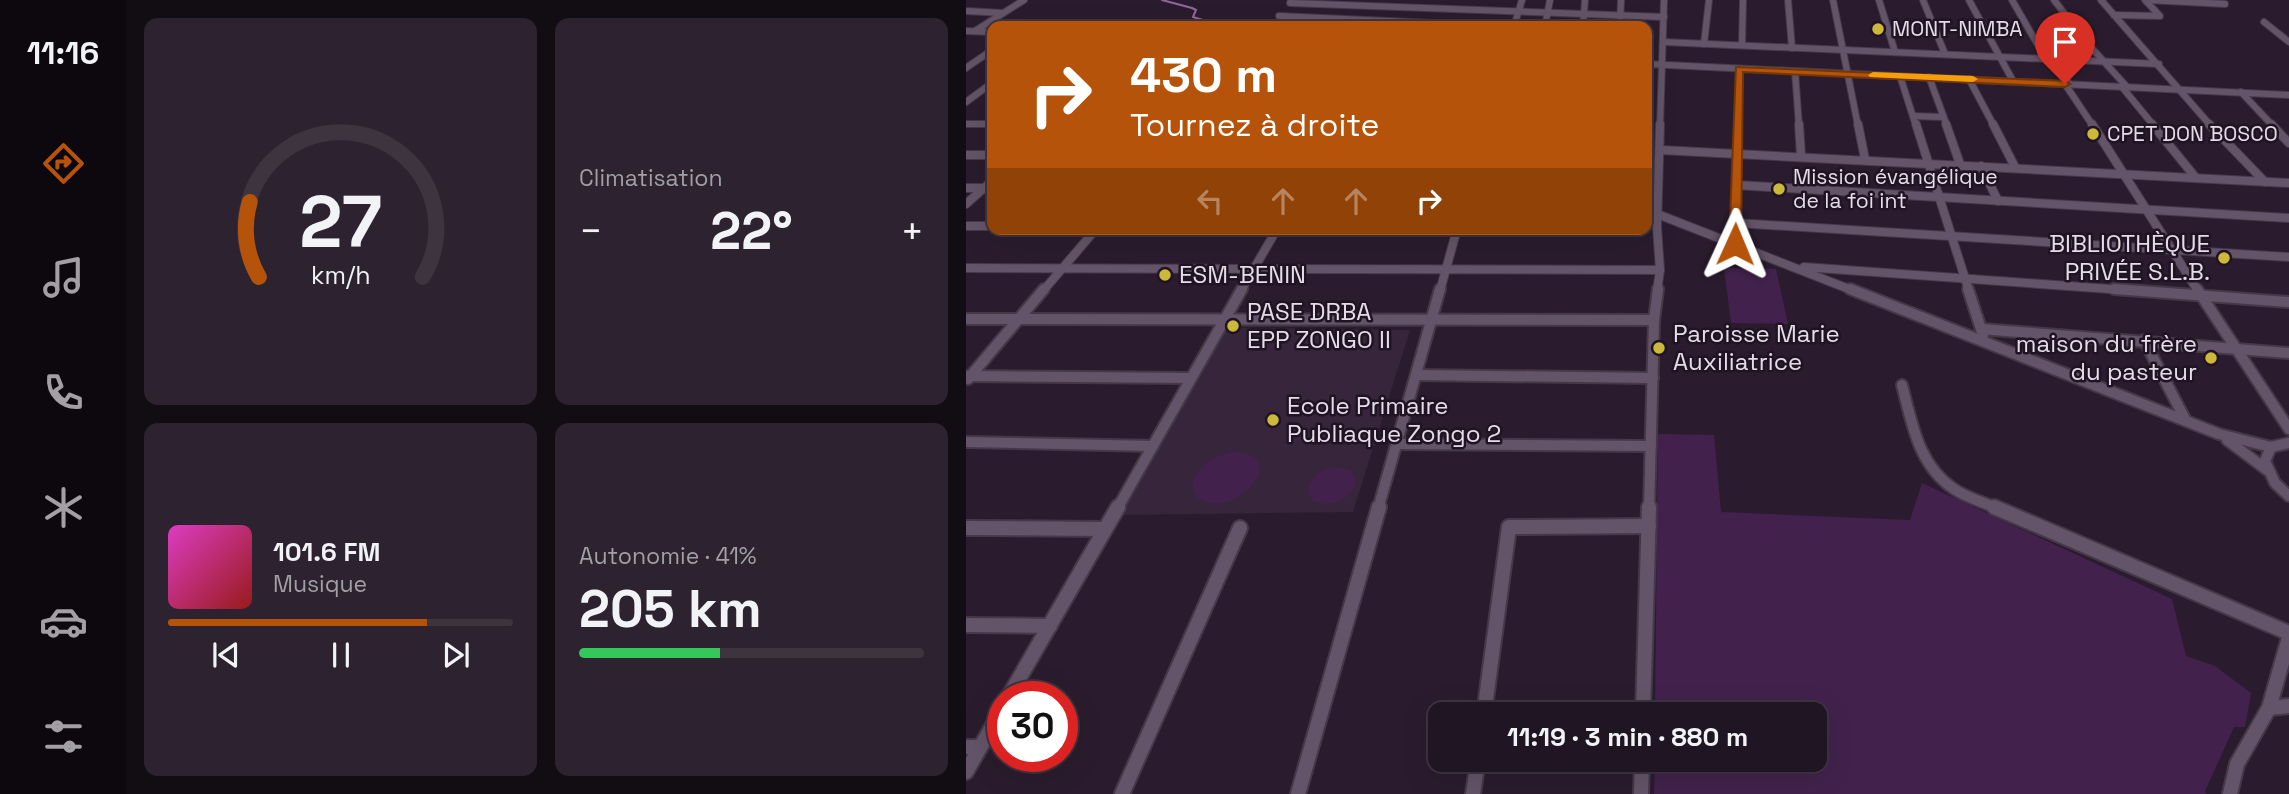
<!DOCTYPE html>
<html lang="fr">
<meta charset="utf-8">
<style>
body{margin:0;font-family:"Space Grotesk",sans-serif;background:#2d222f;color:#f1f3f6;height:100vh;display:flex;flex-direction:column;font-size:26px;white-space:nowrap}
*{box-sizing:border-box;margin:0}
p{font-size:23px;color:#a29fa5}
.icon{flex:none;width:38px;height:38px;fill:none;stroke:currentColor;stroke-width:2;stroke-linecap:round;stroke-linejoin:round}
.map{position:relative;flex:1;overflow:hidden}
.side{display:flex;flex-direction:column;gap:18px;padding:18px;background:#120c13;width:840px}
.side>*{flex:none}
.top-card{position:absolute;left:21px;top:21px;width:665px;height:214px;border-radius:14px;box-shadow:0 7px 28px #0002,0 0 0 2px #3d3440;background:#b45309;color:#fff;overflow:hidden}
.speed{position:absolute;left:21px;top:681px;display:flex;gap:14px;font-size:35px;font-weight:700;text-align:center}
.speed>*{display:grid;place-content:center;width:91px;height:91px;border-radius:50%;background:#201522;box-shadow:0 7px 28px #0002,0 0 0 2px #3d3440;line-height:1}
.speed .limit{border:10px solid #d22;background:#fff;color:#111}
.pin{position:absolute;display:grid;place-items:center;width:60px;height:60px;color:#fff;margin:-72px -30px;border-radius:50% 50% 50% 0;rotate:-45deg;box-shadow:0 0 7px #0007}
.pin .icon{rotate:45deg}
.me{position:absolute;width:77px;margin:-38px;rotate:1deg;stroke-linejoin:round;filter:drop-shadow(0 0 5px #0008)}
.turn{display:flex;align-items:center;gap:24px;height:147px;padding:0 28px;font-size:32px}
.turn .icon{width:91px;height:91px;stroke-width:2.5}
.turn b{display:block;font-size:49px;line-height:60px}
.lanes{display:flex;align-items:center;height:66px;padding:0 28px;background:#0003;justify-content:center;gap:35px;direction:ltr}
.lanes .off{opacity:.35}
.big{font-size:52px;font-weight:700;line-height:1.1}
.side .card{flex:1;display:flex;flex-direction:column;justify-content:center;gap:10px;min-width:0;padding:0 24px;border-radius:14px;background:#2d222f}
.side .dial{align-items:center;gap:0}
.dial svg{height:182px;overflow:visible;fill:none;stroke:#3d3440;stroke-width:7;stroke-linecap:round;text-anchor:middle}
.dial text{fill:#f1f3f6;stroke:none}
.song{display:flex;align-items:center;gap:21px}
.cover{width:84px;height:84px;border-radius:10px;background:linear-gradient(135deg,hsl(310 70% 55%),hsl(0 70% 35%))}
.played{height:7px;border-radius:4px;background:linear-gradient(90deg,#b45309 75%,#3d3440 75%)}
.keys{display:flex;justify-content:space-around;direction:ltr}
.heat{display:flex;justify-content:space-between;align-items:center;font-size:38px;direction:ltr}
.charge{height:10px;border-radius:5px;background:linear-gradient(90deg,#34c759 41%,#3d3440 0)}
.side .tiles{flex:1;display:grid;gap:18px;grid-template-columns:repeat(2,1fr)}
.trip{position:absolute;left:462px;top:702px;width:399px;height:70px;border-radius:14px;background:#201522;box-shadow:0 7px 28px #0002,0 0 0 2px #3d3440;font-weight:700;line-height:70px;text-align:center}
main{display:flex;flex:1;min-height:0}
.tabs{display:flex;flex-direction:column;width:126px;justify-content:space-around;align-items:center;background:#0d080e;color:#a29fa5}
.tabs .icon{width:49px;height:49px}
.tabs .current{color:#b45309}
.tabs b{font-size:32px;color:#f1f3f6}
.map>svg:first-child{display:block}
</style>
<main>
<nav class="tabs">
<b>11:16</b>
<svg class="icon current" aria-label="directions" viewBox="0 0 24 24"><path d="M12 3l9 9-9 9-9-9zM9 14v-3h6M13 9l2 2-2 2"/></svg>
<svg class="icon" aria-label="music" viewBox="0 0 24 24"><path d="M9 18V5l10-2v13"/><circle cx="6" cy="18" r="3"/><circle cx="16" cy="16" r="3"/></svg>
<svg class="icon" aria-label="phone" viewBox="0 0 24 24"><path d="M5 4h4l2 5-3 2q2 4 5 5l2-3 5 2v4C11 20 4 13 5 4z"/></svg>
<svg class="icon" aria-label="climate" viewBox="0 0 24 24"><path d="M12 3v18M4 7l16 10M4 17L20 7"/></svg>
<svg class="icon" aria-label="car" viewBox="0 0 24 24"><path d="M5 17H2v-5l4-1 3-4h7l3 4 3 1v5h-3M9 17h6M6 11h13"/><circle cx="7" cy="17" r="2"/><circle cx="17" cy="17" r="2"/></svg>
<svg class="icon" aria-label="filters" viewBox="0 0 24 24"><path d="M4 7h16M4 17h16"/><circle cx="9" cy="7" r="2"/><circle cx="15" cy="17" r="2"/></svg>
</nav>
<section class="side">
<div class="tiles">
<div class="card dial"><svg viewBox="0 0 100 80">
<path d="M14 69A42 42 0 1 1 86 69"/>
<path d="M14 69A42 42 0 0 1 10 36" stroke="#b45309"/>
<text x="50" y="56" font-size="32" font-weight="700">27</text>
<text x="50" y="72" font-size="11">km/h</text>
</svg></div>
<div class="card"><p>Climatisation</p>
<div class="heat"><a>−</a><b class="big">22°</b><a>+</a></div>
</div>
<div class="card">
<div class="song"><i class="cover"></i><div><b>101.6 FM</b><p>Musique</p></div></div>
<div class="played"></div>
<div class="keys"><svg class="icon" aria-label="previous" viewBox="0 0 24 24"><path d="M18 5L8 12l10 7zM5 5v14"/></svg><svg class="icon" aria-label="pause" viewBox="0 0 24 24"><path d="M8 5v14M16 5v14"/></svg><svg class="icon" aria-label="next" viewBox="0 0 24 24"><path d="M6 5l10 7-10 7zM19 5v14"/></svg></div>
</div>
<div class="card"><p>Autonomie · 41%</p><b class="big">205 km</b><div class="charge"></div></div>
</div>
</section>
<div class="map">
<svg width="1323" height="794" viewBox="0 0 1323 794">
<rect width="100%" height="100%" fill="#2a1c2e"/>
<path fill="#37253c" d="M259 328 444 330 387 512 155 515Z"/>
<g fill="#42224c">
<path d="M758 268 810 269 822 324 765 323Z"/>
<path d="M692 434 748 435 755 512 944 520 956 483 1206 599 1220 656 1249 666 1285 693 1279 727H1268L1239 791 1240 794H688L689 760H849V714H689Z"/>
<path d="M265 452C323 452 282 508 244 503 219 499 225 475 240 463 248 457 257 455 265 452Z"/>
<path d="M369 467 385 470 390 482C384 501 364 509 346 500L342 488C347 475 356 470 369 467Z"/>
</g>
<g fill="none" stroke-linecap="round" stroke-linejoin="round">
<path stroke="#90689c" stroke-width="2" d="M196 0 226 8 230 10 227 17 256 26"/>
<g stroke="#453948" stroke-width="8">
<g id="minor-far3">
<path d="M822 0 826 48"/>
<path d="M867 0 892 126"/>
<path d="M913 0 929 52"/>
<path d="M957 0 979 54"/>
<path d="M1003 0 1047 81"/>
<path d="M1046 0 1073 47 1104 84"/>
<path d="M1088 0 1122 44 1161 87"/>
<path d="M1135 0 1245 126"/>
<path d="M1182 0 1259 4"/>
<path d="M324 3 698 17"/>
<path d="M0 11 37 13"/>
<path d="M1148 15 1194 16 1179 0"/>
<path d="M313 16 532 26"/>
<path d="M1298 22 1323 42"/>
<path d="M548 26 556 0"/>
<path d="M579 26 584 0"/>
<path d="M617 26 619 0"/>
<path d="M654 26 655 0"/>
<path d="M0 31 26 32"/>
<path d="M9 31 58 0"/>
<path d="M698 42 1193 64"/>
<path d="M738 44 743 0"/>
<path d="M776 45 777 0"/>
<path d="M681 64 1323 95"/>
<path d="M0 68 26 50"/>
<path d="M829 71 833 126"/>
<path d="M934 76 950 126"/>
<path d="M963 77 981 126"/>
<path d="M1003 79 1028 126"/>
<path d="M1099 84 1127 126"/>
<path d="M1156 87 1188 126"/>
<path d="M1275 92 1307 126"/>
<path d="M0 102 26 83"/>
<path d="M947 116 975 117"/>
<path d="M0 124H26"/>
<path d="M694 126 698 0"/>
<path d="M772 126 773 69"/>
</g>
</g>
<g stroke="#453948" stroke-width="10">
<g id="minor-far2">
<path d="M833 124 835 156"/>
<path d="M892 124 899 159"/>
<path d="M950 124 1003 291"/>
<path d="M980 124 994 164"/>
<path d="M1027 124 1049 167"/>
<path d="M1126 124 1232 291"/>
<path d="M1186 124 1230 178"/>
<path d="M1243 124 1299 182"/>
<path d="M1305 124 1323 143"/>
<path d="M695 150 1323 183"/>
<path d="M0 155H26"/>
<path d="M1015 166 1032 201"/>
<path d="M770 185 1323 218"/>
<path d="M0 188H20"/>
<path d="M0 204 26 181"/>
<path d="M681 210 888 291"/>
<path d="M770 223 1323 257"/>
<path d="M0 226H26"/>
<path d="M769 245 772 124"/>
<path d="M838 267 1172 291"/>
<path d="M0 268 694 270"/>
<path d="M77 291 130 229"/>
<path d="M275 291 311 229"/>
<path d="M474 291 491 229"/>
<path d="M691 291 694 270 691 227 694 124"/>
</g>
</g>
<g stroke="#453948" stroke-width="14">
<g id="minor-far1">
<path d="M884 289 1253 434 1305 447"/>
<path d="M1002 289 1017 335"/>
<path d="M1148 289 1323 302"/>
<path d="M1231 289 1323 429"/>
<path d="M0 319 688 320"/>
<path d="M1015 329 1323 353"/>
<path d="M1178 340 1219 419"/>
<path d="M450 375 687 378"/>
<path d="M0 376 225 378"/>
<path d="M2 379 78 289"/>
<path d="M936 385C946 423 952 465 988 489 1001 498 1018 502 1032 509"/>
<path d="M1261 440 1301 470"/>
<path d="M0 442 187 446"/>
<path d="M1323 443 1305 447 1299 461 1309 483 1323 496"/>
<path d="M431 444 685 446"/>
<path d="M151 509 276 289"/>
<path d="M412 509 474 289"/>
<path d="M683 509 688 320 692 289"/>
</g>
</g>
<g stroke="#453948" stroke-width="18">
<g id="minor">
<path d="M1028 507 1323 633"/>
<path d="M0 528 139 529"/>
<path d="M0 625 84 626"/>
<path d="M43 696 152 507"/>
<path d="M1303 708 1323 706"/>
<path d="M518 714 543 527 683 526"/>
<path d="M677 714 683 507"/>
<path d="M0 747H14"/>
<path d="M0 772 37 708"/>
<path d="M156 794 274 528"/>
<path d="M332 794 413 507"/>
<path d="M507 794 512 760"/>
<path d="M675 794 676 760"/>
<path d="M1264 794 1271 764 1303 708 1323 638"/>
</g>
</g>
<use href="#minor-far3" stroke="#645469" stroke-width="6"/>
<use href="#minor-far2" stroke="#645469" stroke-width="8"/>
<use href="#minor-far1" stroke="#645469" stroke-width="10"/>
<use href="#minor" stroke="#645469" stroke-width="14"/>
</g>
<path fill="#b45309" stroke="#753606" stroke-width="2" d="M770 67 1099 81 1104 84 1099 87 777 72 775 244 769 248 763 244Z"/>
<path fill="#f59e0b" d="M907 72 1007 76 1012 79 1007 82 904 77 902 75Z"/>
<g fill="#ccb939" stroke="#201324" stroke-width="2.5">
<circle cx="912" cy="29" r="7"/>
<circle cx="1127" cy="134" r="7"/>
<circle cx="813" cy="189" r="7"/>
<circle cx="1258" cy="258" r="7"/>
<circle cx="199" cy="275" r="7"/>
<circle cx="267" cy="326" r="7"/>
<circle cx="693" cy="348" r="7"/>
<circle cx="1245" cy="358" r="7"/>
<circle cx="307" cy="420" r="7"/>
</g>
<g text-anchor="middle" stroke-width="5" stroke-linejoin="round" paint-order="stroke">
<g font-size="21" fill="#e5dce8" stroke="#201324" text-anchor="start">
<text x="926" y="36">MONT-NIMBA</text>
<text x="1141" y="141">CPET DON BOSCO</text>
<text x="827" y="184">Mission évangélique<tspan x="827" dy="24">de la foi int</tspan></text>
</g>
<g font-size="24" fill="#e5dce8" stroke="#201324" text-anchor="start">
<text x="1244" y="252" text-anchor="end">BIBLIOTHÈQUE<tspan x="1244" dy="28">PRIVÉE S.L.B.</tspan></text>
<text x="213" y="283">ESM-BENIN</text>
<text x="281" y="320">PASE DRBA<tspan x="281" dy="28">EPP ZONGO II</tspan></text>
<text x="707" y="342">Paroisse Marie<tspan x="707" dy="28">Auxiliatrice</tspan></text>
<text x="1231" y="352" text-anchor="end">maison du frère<tspan x="1231" dy="28">du pasteur</tspan></text>
<text x="321" y="414">Ecole Primaire<tspan x="321" dy="28">Publiaque Zongo 2</tspan></text>
</g>
</g>
</svg>
<div class="speed"><div class="limit">30</div></div>
<div class="pin" style="left:1099px;top:84px;background:#d93025"><svg class="icon" aria-label="arrive" viewBox="0 0 24 24"><path d="M6 21V4h12l-3 4 3 4H6"/></svg></div>
<svg class="me" style="left:769px;top:244px" viewBox="-20 -20 40 40"><path d="M0-17L14 15 0 8-14 15z" fill="#b45309" stroke="#fff" stroke-width="4"/></svg>
<div class="trip">11:19 · 3 min · 880 m</div>
<div class="top-card">
<div class="turn"><svg class="icon" aria-label="right" viewBox="0 0 24 24"><path d="M7 20v-9h11M14 6l5 5-5 5"/></svg><div><b>430 m</b>Tournez à droite</div></div>
<div class="lanes"><svg class="icon off" aria-label="left" viewBox="0 0 24 24"><path d="M17 20v-9H6M10 6l-5 5 5 5"/></svg><svg class="icon off" aria-label="ahead" viewBox="0 0 24 24"><path d="M12 20V5M6 11l6-6 6 6"/></svg><svg class="icon off" aria-label="ahead" viewBox="0 0 24 24"><path d="M12 20V5M6 11l6-6 6 6"/></svg><svg class="icon" aria-label="right" viewBox="0 0 24 24"><path d="M7 20v-9h11M14 6l5 5-5 5"/></svg></div>
</div>
</div>
</main>
